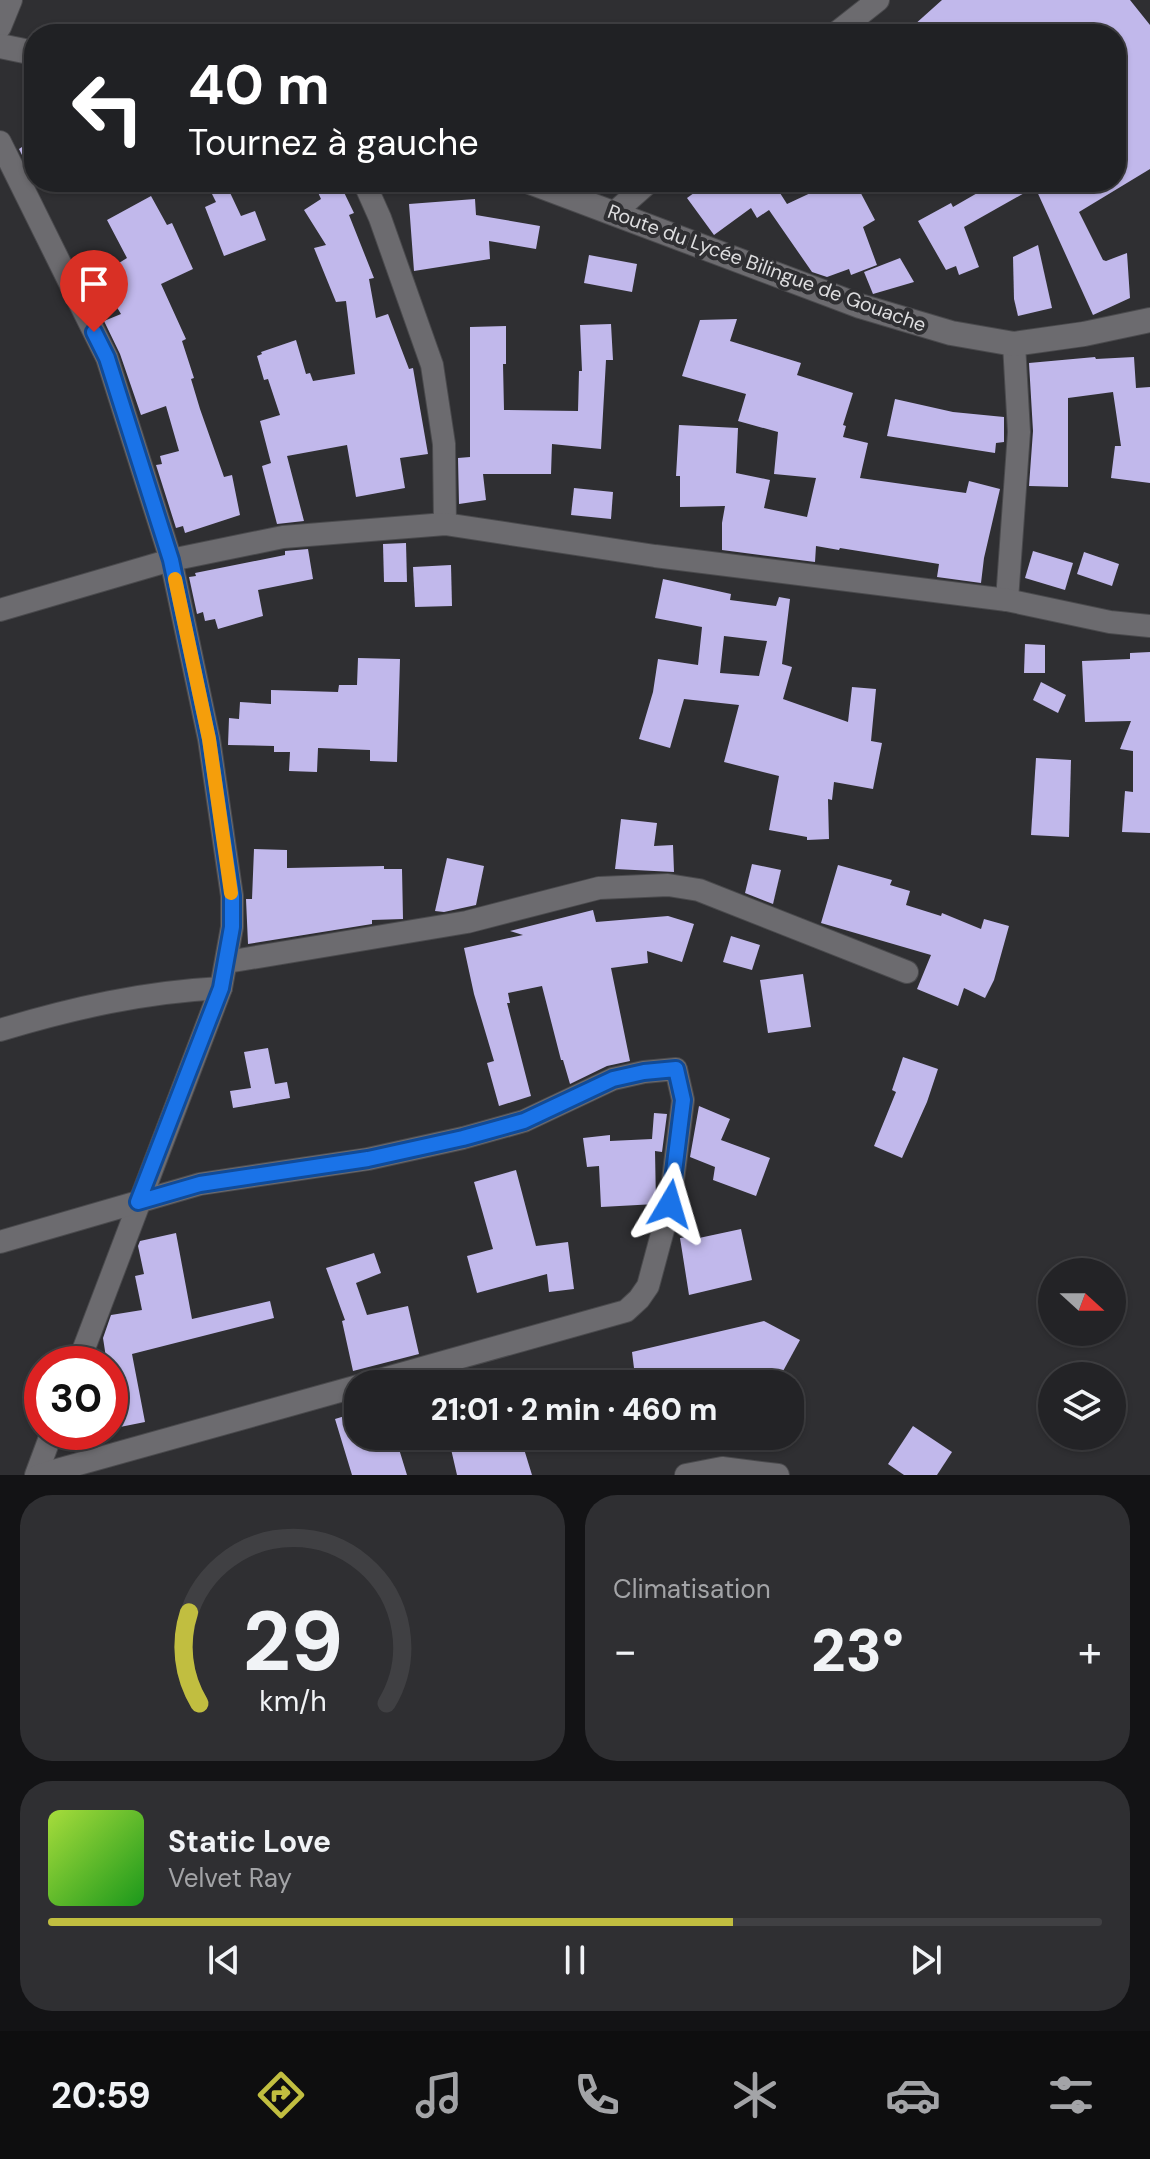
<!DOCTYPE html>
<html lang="fr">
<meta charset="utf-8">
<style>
body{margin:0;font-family:"DM Sans",sans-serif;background:#2f2f32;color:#f1f3f6;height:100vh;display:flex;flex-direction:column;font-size:30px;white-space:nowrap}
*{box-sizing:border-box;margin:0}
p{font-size:26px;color:#a3a4a7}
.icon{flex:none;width:44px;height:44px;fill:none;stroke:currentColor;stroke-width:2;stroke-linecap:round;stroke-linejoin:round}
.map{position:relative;height:1475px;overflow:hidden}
.sheet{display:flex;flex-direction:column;gap:20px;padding:20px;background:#131315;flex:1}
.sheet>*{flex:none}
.banner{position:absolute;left:24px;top:24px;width:1102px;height:168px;border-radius:32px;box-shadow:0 2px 6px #0004,0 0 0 2px #404043;background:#202124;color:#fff;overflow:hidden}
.needle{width:52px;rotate:111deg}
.tools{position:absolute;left:1038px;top:1258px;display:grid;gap:16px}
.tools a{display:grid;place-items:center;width:88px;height:88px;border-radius:50%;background:#232326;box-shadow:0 2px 6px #0004,0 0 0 2px #404043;font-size:40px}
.speed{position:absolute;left:24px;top:1346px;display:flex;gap:16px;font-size:40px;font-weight:700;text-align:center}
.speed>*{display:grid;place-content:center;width:104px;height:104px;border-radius:50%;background:#232326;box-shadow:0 2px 6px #0004,0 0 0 2px #404043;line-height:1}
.speed .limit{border:12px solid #d22;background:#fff;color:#111}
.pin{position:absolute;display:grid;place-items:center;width:68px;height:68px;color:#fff;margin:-82px -34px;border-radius:50% 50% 50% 0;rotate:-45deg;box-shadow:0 0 8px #0007}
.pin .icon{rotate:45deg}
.me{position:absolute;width:88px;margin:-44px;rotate:7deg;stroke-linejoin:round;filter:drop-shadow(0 0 6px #0008)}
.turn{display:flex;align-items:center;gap:28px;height:168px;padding:0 32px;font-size:36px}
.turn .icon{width:104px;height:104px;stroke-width:2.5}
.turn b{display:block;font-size:56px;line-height:68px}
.big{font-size:60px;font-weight:800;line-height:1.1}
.sheet .widget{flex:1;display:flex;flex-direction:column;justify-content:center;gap:12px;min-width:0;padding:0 28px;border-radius:32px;background:#2f2f32}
.sheet .dial{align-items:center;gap:0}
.dial svg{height:208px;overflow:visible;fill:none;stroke:#404043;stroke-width:7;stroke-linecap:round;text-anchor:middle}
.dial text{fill:#f1f3f6;stroke:none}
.song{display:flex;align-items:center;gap:24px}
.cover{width:96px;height:96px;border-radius:12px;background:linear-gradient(135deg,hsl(80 70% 55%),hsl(120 70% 35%))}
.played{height:8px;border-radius:4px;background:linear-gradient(90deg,#c1be40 65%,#404043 65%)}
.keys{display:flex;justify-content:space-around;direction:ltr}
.heat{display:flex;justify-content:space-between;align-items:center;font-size:44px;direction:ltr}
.sheet .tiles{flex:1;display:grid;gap:20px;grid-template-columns:1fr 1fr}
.widget:last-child{grid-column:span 2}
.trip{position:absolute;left:344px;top:1370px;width:460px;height:80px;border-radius:32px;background:#232326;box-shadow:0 2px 6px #0004,0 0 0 2px #404043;font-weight:800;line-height:80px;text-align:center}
.tabs{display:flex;height:128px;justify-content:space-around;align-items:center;background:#0e0e0f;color:#a3a4a7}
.tabs .icon{width:56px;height:56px}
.tabs .active{color:#c1be40}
.tabs b{font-size:36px;color:#f1f3f6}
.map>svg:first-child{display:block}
</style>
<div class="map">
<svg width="1150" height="1475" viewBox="0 0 1150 1475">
<rect width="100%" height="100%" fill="#2f2f32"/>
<g fill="#c1b8eb" fill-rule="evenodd">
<path d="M942 0H1130L1150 25V169L1079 212 1103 260 1106 261 1127 253 1130 298 1093 315 1035 187 964 227 979 267 959 275 956 266 946 270 918 221 951 203 953 207 986 188 983 182H1116V34H904Z"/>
<path d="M34 139V179L19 149Z"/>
<path d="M206 182H225L241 216 255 211 266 240 224 256 205 207 216 202Z"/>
<path d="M328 182H339L354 213 349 215 374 278 369 279 376 318 388 314 409 369 413 368 428 454 400 458 405 488 356 497 347 445 287 456 304 521 277 524 262 466 271 463 260 421 280 415 268 379 264 380 257 356 262 354 261 352 296 340 306 374 310 373 313 381 355 374 346 301 336 302 314 248 326 245 304 210 321 199 316 188Z"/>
<path d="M709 182H773L787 204 834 182H855L875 220 863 227 877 265 851 275 849 269 827 277 812 272 769 210 757 218 751 208 714 235 687 198Z"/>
<path d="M151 196 167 225 172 223 193 269 161 284 186 339 182 341 194 378 191 379 200 409 224 477 232 475 240 515 185 533 183 526 176 528 156 465 162 464 160 456 179 451 166 406 141 415 120 354 104 321 121 314 98 276 127 258 107 220Z"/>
<path d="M475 199 476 215 540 226 536 249 489 241 490 259 414 271 409 204Z"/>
<path d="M1038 245 1052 308 1018 316 1014 299 1013 257Z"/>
<path d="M589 255 637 264 632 292 584 283Z"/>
<path d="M900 258 914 282 873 294 864 272Z"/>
<path d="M737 319 730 341 801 363 797 375 853 393 843 425 846 426 843 437 868 443 860 478 966 493 969 481 1000 489 984 558 981 583 937 577 939 564 840 548 839 550 816 546 815 562 722 550V523L725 506 680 507V476H676L679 425 738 428 736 473 770 480 764 508 807 517 816 478 774 474 778 432 738 421 746 394 682 376 700 320Z"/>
<path d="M611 324 613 360H606L601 449 552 444 551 474H483L486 500 459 504 458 458 470 457V327L506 326V364H503L504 410 578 411 579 371H582L580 325Z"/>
<path d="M1095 357 1096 359 1134 357 1136 388 1150 387V483L1111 478 1115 446H1121L1113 392 1068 398V487L1029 486 1033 431 1029 363Z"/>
<path d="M895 399 953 412 1004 417V442L996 443 995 453 887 436Z"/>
<path d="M574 488 613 492 611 519 571 515Z"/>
<path d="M406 543 407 582H384L383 544Z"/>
<path d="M308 549 313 579 258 590 263 616 218 629 215 619 205 621 203 612 197 614 189 577 196 576 195 573 285 555V551Z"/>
<path d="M1033 551 1073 563 1065 590 1025 578Z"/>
<path d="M1084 552 1119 564 1112 586 1077 574Z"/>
<path d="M451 565 452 606 415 607 413 567Z"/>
<path d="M663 579 731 594 730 600 776 606 779 597 790 599 782 664 792 667 783 699 848 722 852 687 876 689 871 741 882 743 873 789 834 782 832 800 828 799 829 839 807 840V837L769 830 779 776 724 762 739 705 684 699 670 748 639 739 653 692 658 659 698 665 702 627 655 618ZM724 636 767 641 759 676 720 673Z"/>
<path d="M1025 644 1045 645V673H1024Z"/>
<path d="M1150 652V833L1122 832 1125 791 1133 792V751L1120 749 1131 721 1085 722 1082 661 1130 659V653Z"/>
<path d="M358 658 400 659 397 762 370 761V750L318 748 317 772 289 771 290 752H274V746L228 745 229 718 239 719 240 702 271 704V690L338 692 339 685H357Z"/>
<path d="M1041 682 1066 695 1058 713 1033 700Z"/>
<path d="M1036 758 1071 760 1069 837 1031 835Z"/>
<path d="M621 819 657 823 654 846 673 845 674 872 615 869Z"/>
<path d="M254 849 287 850V868L384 866V869H402L403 919 372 920V924L248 944 246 899H252Z"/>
<path d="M447 858 484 866 476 905 444 912 435 911Z"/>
<path d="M752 864 781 870 773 904 745 893Z"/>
<path d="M838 865 892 880 890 885 910 891 906 905 941 916 942 913 981 929 984 919 1009 926 994 980 985 998 964 988 958 1006 917 989 931 955 821 923Z"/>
<path d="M593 910 596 922 668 916 694 924 682 962 647 951 648 963 611 968 630 1061 607 1066 570 1084 563 1060H561L542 986 508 993 510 1003H507L531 1096 499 1106 487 1063 494 1061 474 994 464 948 523 935 510 931Z"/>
<path d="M731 936 760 945 752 970 723 962Z"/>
<path d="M803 974 811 1027 768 1033 760 980Z"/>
<path d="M268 1048 275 1084 287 1082 290 1098 233 1108 230 1091 251 1088 244 1052Z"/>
<path d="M903 1057 938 1069 927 1102 902 1158 874 1146 896 1092 892 1090Z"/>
<path d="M699 1106 730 1119 721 1140 770 1158 756 1196 713 1180 715 1167 690 1157Z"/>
<path d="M654 1113 667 1114 662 1152 655 1151 656 1204 601 1207 599 1166 587 1167 583 1138 610 1135V1141L652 1139Z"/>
<path d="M516 1170 536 1246 568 1242 574 1289 549 1292 547 1274 477 1293 467 1256 493 1249 474 1182Z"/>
<path d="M741 1229 752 1280 689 1295 680 1238 699 1235V1238Z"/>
<path d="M176 1233 192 1319 270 1301 274 1318 132 1354 145 1422 110 1429V1364H107L103 1338 111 1315 142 1310 135 1276 144 1274 138 1246 140 1241Z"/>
<path d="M374 1253 381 1273 356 1283 367 1315 408 1306 419 1354 353 1371 342 1321 345 1320 326 1268Z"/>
<path d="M764 1321 800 1340 776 1384H636L632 1352Z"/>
<path d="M358 1412V1436H395L407 1475H352L335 1419Z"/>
<path d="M913 1426 952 1452 937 1475H904L888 1464Z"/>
<path d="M448 1436H471L474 1446 508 1436H520L532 1475H457Z"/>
</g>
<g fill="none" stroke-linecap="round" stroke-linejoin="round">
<g stroke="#4a4a4d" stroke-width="24">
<g id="minor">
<path d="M0 27 11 0"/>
<path d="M835 34 878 0"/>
<path d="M0 142 107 358 171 560 209 739 232 896V927L221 988 78 1364"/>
<path d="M364 182 380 218 432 365 444 444 445 524"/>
<path d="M614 213 649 182"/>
<path d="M1007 600 1019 432 1014 344"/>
<path d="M0 610 171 560 283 537 445 524 655 556 1007 600 1110 622 1150 626"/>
<path d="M227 962 467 922 599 888 668 885 699 890 907 972"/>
<path d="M0 1030C73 1008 144 992 221 988"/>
<path d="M0 1242 200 1184 368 1159 463 1138 524 1121 613 1079 644 1072 676 1069 683 1100 670 1204 648 1286 639 1299 626 1311 365 1384"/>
<path d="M36 1475 52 1432"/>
<path d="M39 1475 358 1386"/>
<path d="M686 1475 722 1468 778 1475"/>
</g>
</g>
<g stroke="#4a4a4d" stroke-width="26">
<g id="tertiary">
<path d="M0 46 34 53"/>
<path d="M530 182 860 306 951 333 1014 344 1084 334 1150 320"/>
</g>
</g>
<use href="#minor" stroke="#6c6b6f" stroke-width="22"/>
<use href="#tertiary" stroke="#6c6b6f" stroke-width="24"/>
</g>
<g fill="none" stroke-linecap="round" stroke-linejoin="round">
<g stroke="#114b97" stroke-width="20">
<path id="route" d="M94 332 107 358 171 560 209 739 232 896V927L221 988 138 1202 200 1184 368 1159 463 1138 524 1121 613 1079 644 1072 676 1069 683 1100 670 1204"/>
</g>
<use href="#route" stroke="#1a73e8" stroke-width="14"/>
<path stroke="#f59e0b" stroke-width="14" d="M175 579 209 739 231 893"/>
</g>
<g text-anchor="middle" stroke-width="8" stroke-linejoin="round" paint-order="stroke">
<g font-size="20" fill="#dddddf" stroke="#2f2f32">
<text transform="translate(767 268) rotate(20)" y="7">Route du Lycée Bilingue de Gouache</text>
</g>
</g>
</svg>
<div class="tools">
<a><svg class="needle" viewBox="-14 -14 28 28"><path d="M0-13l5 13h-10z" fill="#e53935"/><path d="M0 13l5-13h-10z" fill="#a3a4a7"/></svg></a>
<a><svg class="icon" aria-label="layers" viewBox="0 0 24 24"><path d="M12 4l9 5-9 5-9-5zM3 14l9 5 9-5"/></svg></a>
</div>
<div class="speed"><div class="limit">30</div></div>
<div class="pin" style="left:94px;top:332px;background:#d93025"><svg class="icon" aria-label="arrive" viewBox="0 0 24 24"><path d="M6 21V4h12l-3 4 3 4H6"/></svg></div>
<svg class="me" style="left:670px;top:1204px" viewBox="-20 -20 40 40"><path d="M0-17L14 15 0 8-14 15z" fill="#1a73e8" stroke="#fff" stroke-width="4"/></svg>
<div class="trip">21:01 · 2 min · 460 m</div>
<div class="banner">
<div class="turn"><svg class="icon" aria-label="left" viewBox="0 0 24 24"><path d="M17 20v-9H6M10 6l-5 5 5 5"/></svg><div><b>40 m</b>Tournez à gauche</div></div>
</div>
</div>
<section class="sheet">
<div class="tiles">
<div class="widget dial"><svg viewBox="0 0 100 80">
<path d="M14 69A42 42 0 1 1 86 69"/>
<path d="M14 69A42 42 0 0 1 10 34" stroke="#c1be40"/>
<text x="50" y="56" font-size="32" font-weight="700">29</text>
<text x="50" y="72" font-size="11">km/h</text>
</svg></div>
<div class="widget"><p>Climatisation</p>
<div class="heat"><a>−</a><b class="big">23°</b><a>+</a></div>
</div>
<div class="widget">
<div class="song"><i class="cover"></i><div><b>Static Love</b><p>Velvet Ray</p></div></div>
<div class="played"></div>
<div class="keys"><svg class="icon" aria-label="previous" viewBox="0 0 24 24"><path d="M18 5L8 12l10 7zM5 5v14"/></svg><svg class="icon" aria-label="pause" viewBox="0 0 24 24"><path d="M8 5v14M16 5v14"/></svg><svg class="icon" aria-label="next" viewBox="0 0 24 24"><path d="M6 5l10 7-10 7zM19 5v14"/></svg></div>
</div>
</div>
</section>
<nav class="tabs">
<b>20:59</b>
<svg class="icon active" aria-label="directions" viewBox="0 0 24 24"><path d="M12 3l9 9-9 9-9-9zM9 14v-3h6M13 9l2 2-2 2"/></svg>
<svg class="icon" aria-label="music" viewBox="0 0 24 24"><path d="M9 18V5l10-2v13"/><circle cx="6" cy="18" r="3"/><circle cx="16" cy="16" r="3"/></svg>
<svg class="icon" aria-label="phone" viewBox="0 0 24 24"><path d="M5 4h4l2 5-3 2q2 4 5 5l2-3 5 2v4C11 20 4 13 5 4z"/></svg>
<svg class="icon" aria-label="climate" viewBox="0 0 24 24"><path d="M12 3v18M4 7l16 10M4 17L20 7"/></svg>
<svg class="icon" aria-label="car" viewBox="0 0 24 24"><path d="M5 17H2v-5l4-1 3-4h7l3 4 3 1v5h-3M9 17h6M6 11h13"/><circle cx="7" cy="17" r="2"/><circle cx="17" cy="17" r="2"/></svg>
<svg class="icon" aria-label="filters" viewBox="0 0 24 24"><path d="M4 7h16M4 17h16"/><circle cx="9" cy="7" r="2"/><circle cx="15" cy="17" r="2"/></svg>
</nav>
